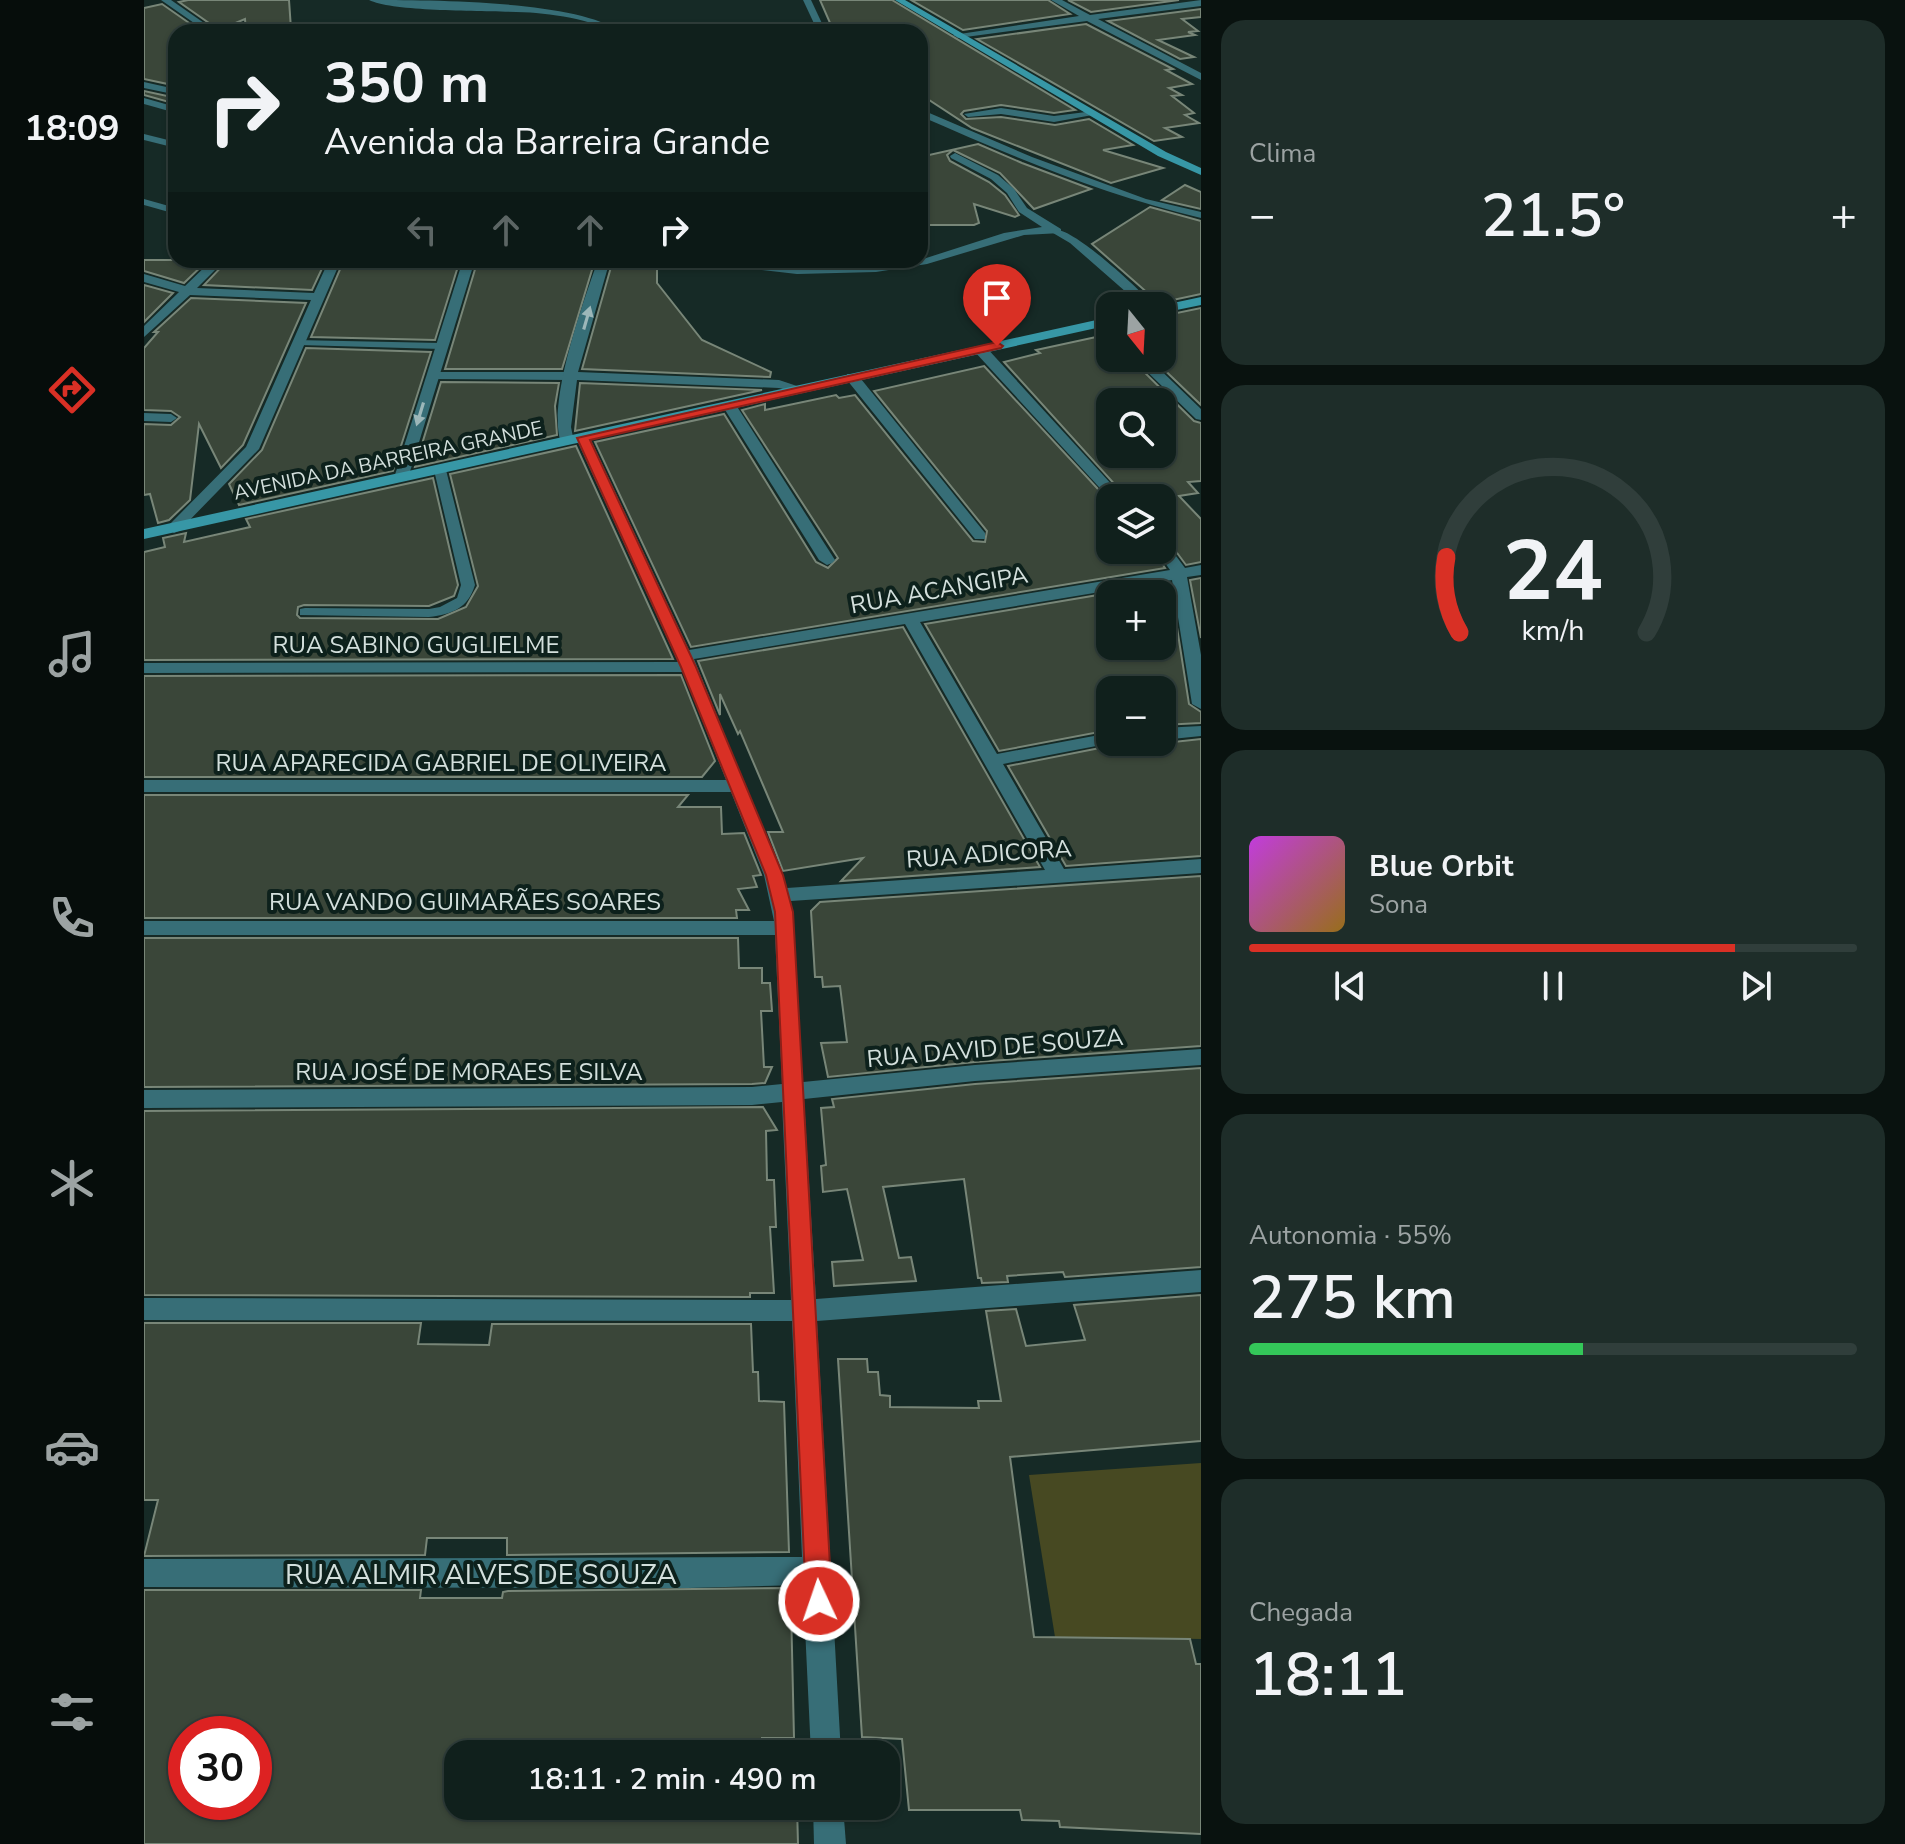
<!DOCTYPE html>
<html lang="pt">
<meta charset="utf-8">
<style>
body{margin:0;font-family:"Nunito Sans",sans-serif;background:#1e2d29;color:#f1f3f6;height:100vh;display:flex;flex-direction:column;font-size:30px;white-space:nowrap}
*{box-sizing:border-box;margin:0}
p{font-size:26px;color:#9ca3a3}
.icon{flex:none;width:44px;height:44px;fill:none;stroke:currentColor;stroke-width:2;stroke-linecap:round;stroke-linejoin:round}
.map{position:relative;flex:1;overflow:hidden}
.sheet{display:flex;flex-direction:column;gap:20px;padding:20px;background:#09120f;width:704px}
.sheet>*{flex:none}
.guide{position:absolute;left:24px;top:24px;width:760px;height:244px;border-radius:24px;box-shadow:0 2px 6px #0004,0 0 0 2px #303e3b;background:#10201c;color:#f1f3f6;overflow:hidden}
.needle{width:52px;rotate:162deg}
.controls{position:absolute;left:952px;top:292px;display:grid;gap:16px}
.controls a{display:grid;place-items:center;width:80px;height:80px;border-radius:16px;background:#10201c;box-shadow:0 2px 6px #0004,0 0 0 2px #303e3b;font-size:40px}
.speed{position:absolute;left:24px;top:1716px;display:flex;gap:16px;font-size:40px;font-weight:700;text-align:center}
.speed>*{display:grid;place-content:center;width:104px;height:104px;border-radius:50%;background:#10201c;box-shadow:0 2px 6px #0004,0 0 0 2px #303e3b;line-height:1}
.speed .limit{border:12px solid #d22;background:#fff;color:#111}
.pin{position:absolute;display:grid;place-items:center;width:68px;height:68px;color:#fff;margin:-82px -34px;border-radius:50% 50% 50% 0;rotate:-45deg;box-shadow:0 0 8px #0007}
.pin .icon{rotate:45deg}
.me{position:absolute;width:88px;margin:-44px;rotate:357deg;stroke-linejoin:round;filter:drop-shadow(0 0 6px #0008)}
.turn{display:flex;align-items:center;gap:28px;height:168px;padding:0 24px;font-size:36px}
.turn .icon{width:104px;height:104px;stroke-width:2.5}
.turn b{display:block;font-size:56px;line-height:68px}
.lanes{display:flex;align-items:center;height:76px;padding:0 24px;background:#0003;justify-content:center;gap:40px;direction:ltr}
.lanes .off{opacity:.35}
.big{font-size:60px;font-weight:600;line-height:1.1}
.sheet .tile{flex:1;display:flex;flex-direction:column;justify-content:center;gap:12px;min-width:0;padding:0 28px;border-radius:24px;background:#1e2d29}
.sheet .dial{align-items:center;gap:0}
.dial svg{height:208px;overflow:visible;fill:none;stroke:#303e3b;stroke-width:7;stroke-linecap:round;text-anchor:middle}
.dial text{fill:#f1f3f6;stroke:none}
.song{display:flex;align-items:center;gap:24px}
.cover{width:96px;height:96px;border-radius:12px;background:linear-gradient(135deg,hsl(290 70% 55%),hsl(40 70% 35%))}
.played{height:8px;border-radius:4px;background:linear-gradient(90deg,#d93025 80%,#303e3b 80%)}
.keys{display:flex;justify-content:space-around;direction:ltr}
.heat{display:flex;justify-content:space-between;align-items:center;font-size:44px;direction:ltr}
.charge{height:12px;border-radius:6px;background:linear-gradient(90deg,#34c759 55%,#303e3b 0)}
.trip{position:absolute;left:300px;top:1740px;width:456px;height:80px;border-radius:24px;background:#10201c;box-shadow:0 2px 6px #0004,0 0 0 2px #303e3b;font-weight:600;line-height:80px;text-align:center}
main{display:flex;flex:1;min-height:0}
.dock{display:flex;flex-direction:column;width:144px;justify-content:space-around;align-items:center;background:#060d0b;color:#9ca3a3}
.dock .icon{width:56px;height:56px}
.dock .selected{color:#d93025}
.dock b{font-size:36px;color:#f1f3f6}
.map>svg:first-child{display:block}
</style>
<main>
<nav class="dock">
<b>18:09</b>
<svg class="icon selected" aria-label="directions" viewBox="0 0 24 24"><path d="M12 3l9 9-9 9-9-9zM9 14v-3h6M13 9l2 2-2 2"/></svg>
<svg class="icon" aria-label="music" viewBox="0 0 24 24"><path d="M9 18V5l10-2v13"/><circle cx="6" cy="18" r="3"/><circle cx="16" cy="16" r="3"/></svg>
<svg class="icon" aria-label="phone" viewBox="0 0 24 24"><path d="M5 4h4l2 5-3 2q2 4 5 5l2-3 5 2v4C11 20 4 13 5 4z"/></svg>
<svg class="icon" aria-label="climate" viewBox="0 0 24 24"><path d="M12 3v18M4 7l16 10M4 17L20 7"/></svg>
<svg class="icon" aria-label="car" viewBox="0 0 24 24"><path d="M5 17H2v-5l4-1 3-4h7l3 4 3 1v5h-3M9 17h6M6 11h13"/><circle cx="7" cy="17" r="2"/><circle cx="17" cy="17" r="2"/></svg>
<svg class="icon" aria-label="filters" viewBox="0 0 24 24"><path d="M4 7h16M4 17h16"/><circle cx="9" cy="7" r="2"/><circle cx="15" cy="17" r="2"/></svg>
</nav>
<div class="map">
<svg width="1057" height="1844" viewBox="0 0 1057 1844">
<rect width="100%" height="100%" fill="#162a26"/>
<path fill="#474922" d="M1057 1463V1639L911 1637 885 1475Z"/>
<g fill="#3a4639" stroke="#788678" stroke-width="2" fill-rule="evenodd">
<path d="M44 0H145L147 29 102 32 101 19 75 30 35 2Z"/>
<path d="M676 0H748L931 110 910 113 857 105 820 111 817 114 822 119 857 117 911 125 945 119 989 145 959 150 1019 168 967 183 828 128 776 94V32H690Z"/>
<path d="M767 0H904L926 14 819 30Z"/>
<path d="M924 0H1035L947 12Z"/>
<path d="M18 4 58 32H32V104L0 95V91L23 96 31 91 28 85 0 79V8Z"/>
<path d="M1057 9V17L1038 19 1054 31 1044 32 1051 35 1014 40 1050 57 1036 59 964 21Z"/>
<path d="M942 24 1029 69 1022 70 1048 84 1025 88 1038 95 1028 96 1050 113 1041 115 1055 123 1021 128 1038 137 1010 141 833 39Z"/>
<path d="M834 144 878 163 947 189 890 209 856 173 809 150 803 155 806 161 845 182 861 195 875 215 871 217 830 204 835 223 830 225H776V157Z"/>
<path d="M1041 185 1057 192V209L1018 200Z"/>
<path d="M1006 207 1057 221V294L1015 303 948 244Z"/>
<path d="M0 260H64L40 283 0 271Z"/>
<path d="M84 260H182L168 290 60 285Z"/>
<path d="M200 260H316L291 340 167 337Z"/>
<path d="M392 260H451L418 369H301L332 266 390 267Z"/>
<path d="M469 260 513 262V283L558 340 627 372 626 377 438 369Z"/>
<path d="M0 285 29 293 0 322Z"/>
<path d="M47 298 162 303 99 445 77 468 55 424 46 500 25 520 14 523 6 494 0 495V424L27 425 36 417 27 411 0 410V348L14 332H10Z"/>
<path d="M1057 308V405L1008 358H1018V316Z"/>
<path d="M966 334V358H986L1050 421 1057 423V481L1044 482 1054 493 1035 496 1057 519V562L1042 565 1025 542 1018 539V498H983L860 362 896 353 892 350ZM966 402H1018V454H966Z"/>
<path d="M162 348 287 352 249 471 95 505 85 484 118 450Z"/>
<path d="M840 366 966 502V550H1009L1021 568 547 647 451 442 580 414 672 562 684 568 694 558 598 410 621 404V410L692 395 695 398 711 395 829 541 841 542 843 531 730 391Z"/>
<path d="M297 382 415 383 411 406 413 435 271 467Z"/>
<path d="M436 383 618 390 431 431Z"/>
<path d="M432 446 529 659 0 660V552L21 547 19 538 42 533 40 542 106 527 102 519 289 478 314 585 310 596 285 606 160 605 154 607 153 615 156 618 294 619 322 607 334 586 306 474Z"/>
<path d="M1057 578V638L1046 580Z"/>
<path d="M1026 583 1045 704 1057 712V723L1018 725V690H966V730L855 751 781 624 966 593V646H1018V585Z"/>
<path d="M759 627 896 867 697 881 719 858 639 871 624 832H639L596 731 594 734 576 694V715L554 661Z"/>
<path d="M537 675 571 761 558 777H0V676Z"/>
<path d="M1057 739V856L922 866 864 766 966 746V749Z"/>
<path d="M0 795H544L534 807H577L578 834 600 833 617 875 609 876 613 887 594 889 605 910H592L593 918H0Z"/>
<path d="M1057 876V1046L831 1062 684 1077 677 1043 703 1042 696 986 679 987 678 977H671L667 911 676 902Z"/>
<path d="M0 938H594L595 968H618V983H626L628 1011H617L620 1067H628L621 1083 608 1084 0 1087Z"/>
<path d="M1057 1068V1267L921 1277 919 1272 863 1276 864 1282 838 1283 837 1278H834L820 1179 739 1187 755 1258 767 1257 772 1281 690 1286 688 1262 719 1260 703 1189 679 1192 677 1166 682 1165 677 1108 690 1107 688 1099 831 1084Z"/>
<path d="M619 1107 633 1130 622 1131 623 1180H630L632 1227H626L630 1293H606V1297L0 1295V1111Z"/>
<path d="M1057 1295V1441L866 1457 890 1637 1046 1639 1052 1664H1057V1834L916 1827 915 1821 878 1820 876 1810H765L758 1739 718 1737 694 1359H723L724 1372H734L736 1395 746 1396V1407L835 1408 834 1401H857L842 1311 872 1309 882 1346 941 1340 930 1305Z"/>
<path d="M0 1323H277L274 1344 345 1345 348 1324H607L609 1372H614L615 1401 640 1402 645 1552 363 1555V1538H283L281 1555 0 1556 14 1500H0Z"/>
<path d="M640 1588 647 1606 650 1738H618V1754H314V1806H653L654 1844H0V1590H277L276 1598H358L359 1592 364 1591ZM42 1734H110V1802H42Z"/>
</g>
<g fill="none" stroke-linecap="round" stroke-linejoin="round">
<g fill="#376e77" fill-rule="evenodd">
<path d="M0 82 27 88 28 90 24 93 0 88Z"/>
<path d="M857 108 910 116 950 111 954 114 910 122 857 114 824 117 820 114Z"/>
<path d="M909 229C931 228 994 289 1011 306H998L926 243 909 233Z"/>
<path d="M151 340 297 343 303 346 297 349 155 345 151 344Z"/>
<path d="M284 372H427L433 376 427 380 288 379 284 378Z"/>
<path d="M0 413 27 414 33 418 27 422 0 421Z"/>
<path d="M296 466 302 470 331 585C324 608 309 614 285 617L156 615V609L161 608 285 609 296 607 313 598 317 585 290 470Z"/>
</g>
<g fill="#376e77" fill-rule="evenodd">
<path d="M17 0H27L73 32H63Z"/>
<path d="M225 0C279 0 437 0 475 32 463 32 458 26 447 23 429 17 410 15 392 13 355 10 251 13 225 0Z"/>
<path d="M659 0H667L682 32H674Z"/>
<path d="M907 0H918L946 15 1057 0V6L954 19 1057 73V80L943 21 814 38 809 35 935 16Z"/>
<path d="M0 98 32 107V113L0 104Z"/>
<path d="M776 109 888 157 1002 199 1057 212V218C959 195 868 156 776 116Z"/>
<path d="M0 134 32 142V148L0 140Z"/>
<path d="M811 153 854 175 870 189 883 208 917 229V233L880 235 783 264 732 272 653 274 601 268 570 260 653 267 732 265 776 260 860 233 898 227 875 212 863 193 847 179 807 158 806 156Z"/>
<path d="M0 199 32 208V214L0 205Z"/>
<path d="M68 260H81L53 288 170 293 185 260H197L115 449 35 531 30 533 22 528 25 525 102 447 167 300 46 295 0 337V326L35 292 0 282V274L41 286Z"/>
<path d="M319 260H331L264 478 262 481H252L250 478Z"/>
<path d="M454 260H466L434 372 635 380 662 389 655 393 635 388 433 380 427 427 430 442 418 445C401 407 440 300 454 260Z"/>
<path d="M831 346H841L980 498 966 499 831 352Z"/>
<path d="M989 358H1004L1057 409V420L1052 419Z"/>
<path d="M703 374H713L841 533V539H831L703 380Z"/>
<path d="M585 401 592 405 691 560 688 563 683 565 675 560 578 405Z"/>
<path d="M439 434 446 438 545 650 1026 570 1012 550H1018V542L1023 544 1041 568 1057 565V575L1043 577 1057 655V709L1048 704 1028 580 776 622 853 754 966 733V742H973L859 764 920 869 1057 859V873L647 901 659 1082 831 1065 1057 1049V1065L831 1081 660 1099 672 1299 1057 1270V1292L673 1321 697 1754H667L659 1585 544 1588 0 1587V1559L658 1557 648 1321 0 1320V1298L647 1300 638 1102 608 1105 0 1108V1090L608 1087 638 1084 631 935H0V921H630L620 875 587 792H0V780H582L539 672 0 673V663L534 662 432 438ZM761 624 901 870 643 888 550 659Z"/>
<path d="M1057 726V736L1018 740V728Z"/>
<path d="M669 1806H699L702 1844H670Z"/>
</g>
<g fill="#3797a6" fill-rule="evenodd">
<path d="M751 0H761L1022 152 1057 168V175L1014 156Z"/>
<path d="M1057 297V305L1018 313V306H1015Z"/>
<path d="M966 317V325L0 539V529Z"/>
</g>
</g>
<defs><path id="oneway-solid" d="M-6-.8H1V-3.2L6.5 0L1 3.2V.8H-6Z" transform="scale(2)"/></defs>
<g fill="#9cb7b9">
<use href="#oneway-solid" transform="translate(443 318) rotate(-74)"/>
<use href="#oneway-solid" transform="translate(276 414) rotate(107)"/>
</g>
<path fill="#d93025" stroke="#8d1f18" stroke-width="2" d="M853 342 859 346 857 348 446 440 552 667 639 875 649 912 688 1601 684 1611 675 1614 666 1611 662 1601 631 912 622 875 537 667 433 438Z"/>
<g text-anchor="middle" stroke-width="8" stroke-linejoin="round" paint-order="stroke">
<g font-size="20" fill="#d3dfdc" stroke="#0d211c">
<text transform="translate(244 460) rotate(-12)" y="7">AVENIDA DA BARREIRA GRANDE</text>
</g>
<g font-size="24" fill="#d3dfdc" stroke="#0d211c">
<text transform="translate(795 590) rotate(-10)" y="8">RUA ACANGIPA</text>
<text x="272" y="653">RUA SABINO GUGLIELME</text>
<text x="297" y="771">RUA APARECIDA GABRIEL DE OLIVEIRA</text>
<text transform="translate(845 854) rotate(-4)" y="8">RUA ADICORA</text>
<text x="321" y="910">RUA VANDO GUIMARÃES SOARES</text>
<text transform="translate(851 1048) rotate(-5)" y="8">RUA DAVID DE SOUZA</text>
<text x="325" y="1080">RUA JOSÉ DE MORAES E SILVA</text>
</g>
<g font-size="28" fill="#d3dfdc" stroke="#0d211c">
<text x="337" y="1584">RUA ALMIR ALVES DE SOUZA</text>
</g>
</g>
</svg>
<div class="controls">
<a><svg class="needle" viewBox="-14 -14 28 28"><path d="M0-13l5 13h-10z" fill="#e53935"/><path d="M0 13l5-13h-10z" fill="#9ca3a3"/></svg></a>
<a><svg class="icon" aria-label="search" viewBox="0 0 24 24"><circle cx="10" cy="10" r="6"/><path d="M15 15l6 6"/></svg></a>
<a><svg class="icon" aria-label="layers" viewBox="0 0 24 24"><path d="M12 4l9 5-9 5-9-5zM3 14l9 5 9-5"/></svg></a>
<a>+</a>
<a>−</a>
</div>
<div class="speed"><div class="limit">30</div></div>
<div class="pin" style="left:853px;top:346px;background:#d93025"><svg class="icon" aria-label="arrive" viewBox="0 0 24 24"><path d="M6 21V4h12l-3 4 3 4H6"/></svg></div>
<svg class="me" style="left:675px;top:1601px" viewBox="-20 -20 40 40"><circle r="17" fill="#d93025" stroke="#fff" stroke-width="3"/><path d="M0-11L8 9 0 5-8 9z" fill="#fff"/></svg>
<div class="trip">18:11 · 2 min · 490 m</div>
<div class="guide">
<div class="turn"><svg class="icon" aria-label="right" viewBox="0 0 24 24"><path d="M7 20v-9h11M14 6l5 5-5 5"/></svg><div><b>350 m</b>Avenida da Barreira Grande</div></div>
<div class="lanes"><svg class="icon off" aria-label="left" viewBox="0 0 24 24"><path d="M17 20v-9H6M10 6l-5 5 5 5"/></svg><svg class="icon off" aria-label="ahead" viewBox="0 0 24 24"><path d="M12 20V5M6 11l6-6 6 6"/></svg><svg class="icon off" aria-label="ahead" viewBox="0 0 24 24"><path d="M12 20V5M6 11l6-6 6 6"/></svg><svg class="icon" aria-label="right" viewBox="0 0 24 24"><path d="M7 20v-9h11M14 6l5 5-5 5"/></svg></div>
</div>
</div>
<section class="sheet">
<div class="tile"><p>Clima</p>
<div class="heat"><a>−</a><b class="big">21.5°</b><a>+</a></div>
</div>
<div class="tile dial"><svg viewBox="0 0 100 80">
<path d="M14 69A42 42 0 1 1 86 69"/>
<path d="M14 69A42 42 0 0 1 9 40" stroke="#d93025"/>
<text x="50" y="56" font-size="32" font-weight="700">24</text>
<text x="50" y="72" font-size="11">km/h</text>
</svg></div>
<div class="tile">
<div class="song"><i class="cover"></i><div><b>Blue Orbit</b><p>Sona</p></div></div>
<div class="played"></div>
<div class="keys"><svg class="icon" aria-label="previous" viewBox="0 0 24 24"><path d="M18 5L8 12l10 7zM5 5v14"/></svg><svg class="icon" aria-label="pause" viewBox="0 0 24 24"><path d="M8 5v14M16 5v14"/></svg><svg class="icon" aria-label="next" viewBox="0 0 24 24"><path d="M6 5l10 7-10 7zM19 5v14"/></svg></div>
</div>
<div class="tile"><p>Autonomia · 55%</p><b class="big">275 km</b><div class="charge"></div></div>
<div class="tile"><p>Chegada</p><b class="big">18:11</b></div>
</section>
</main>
